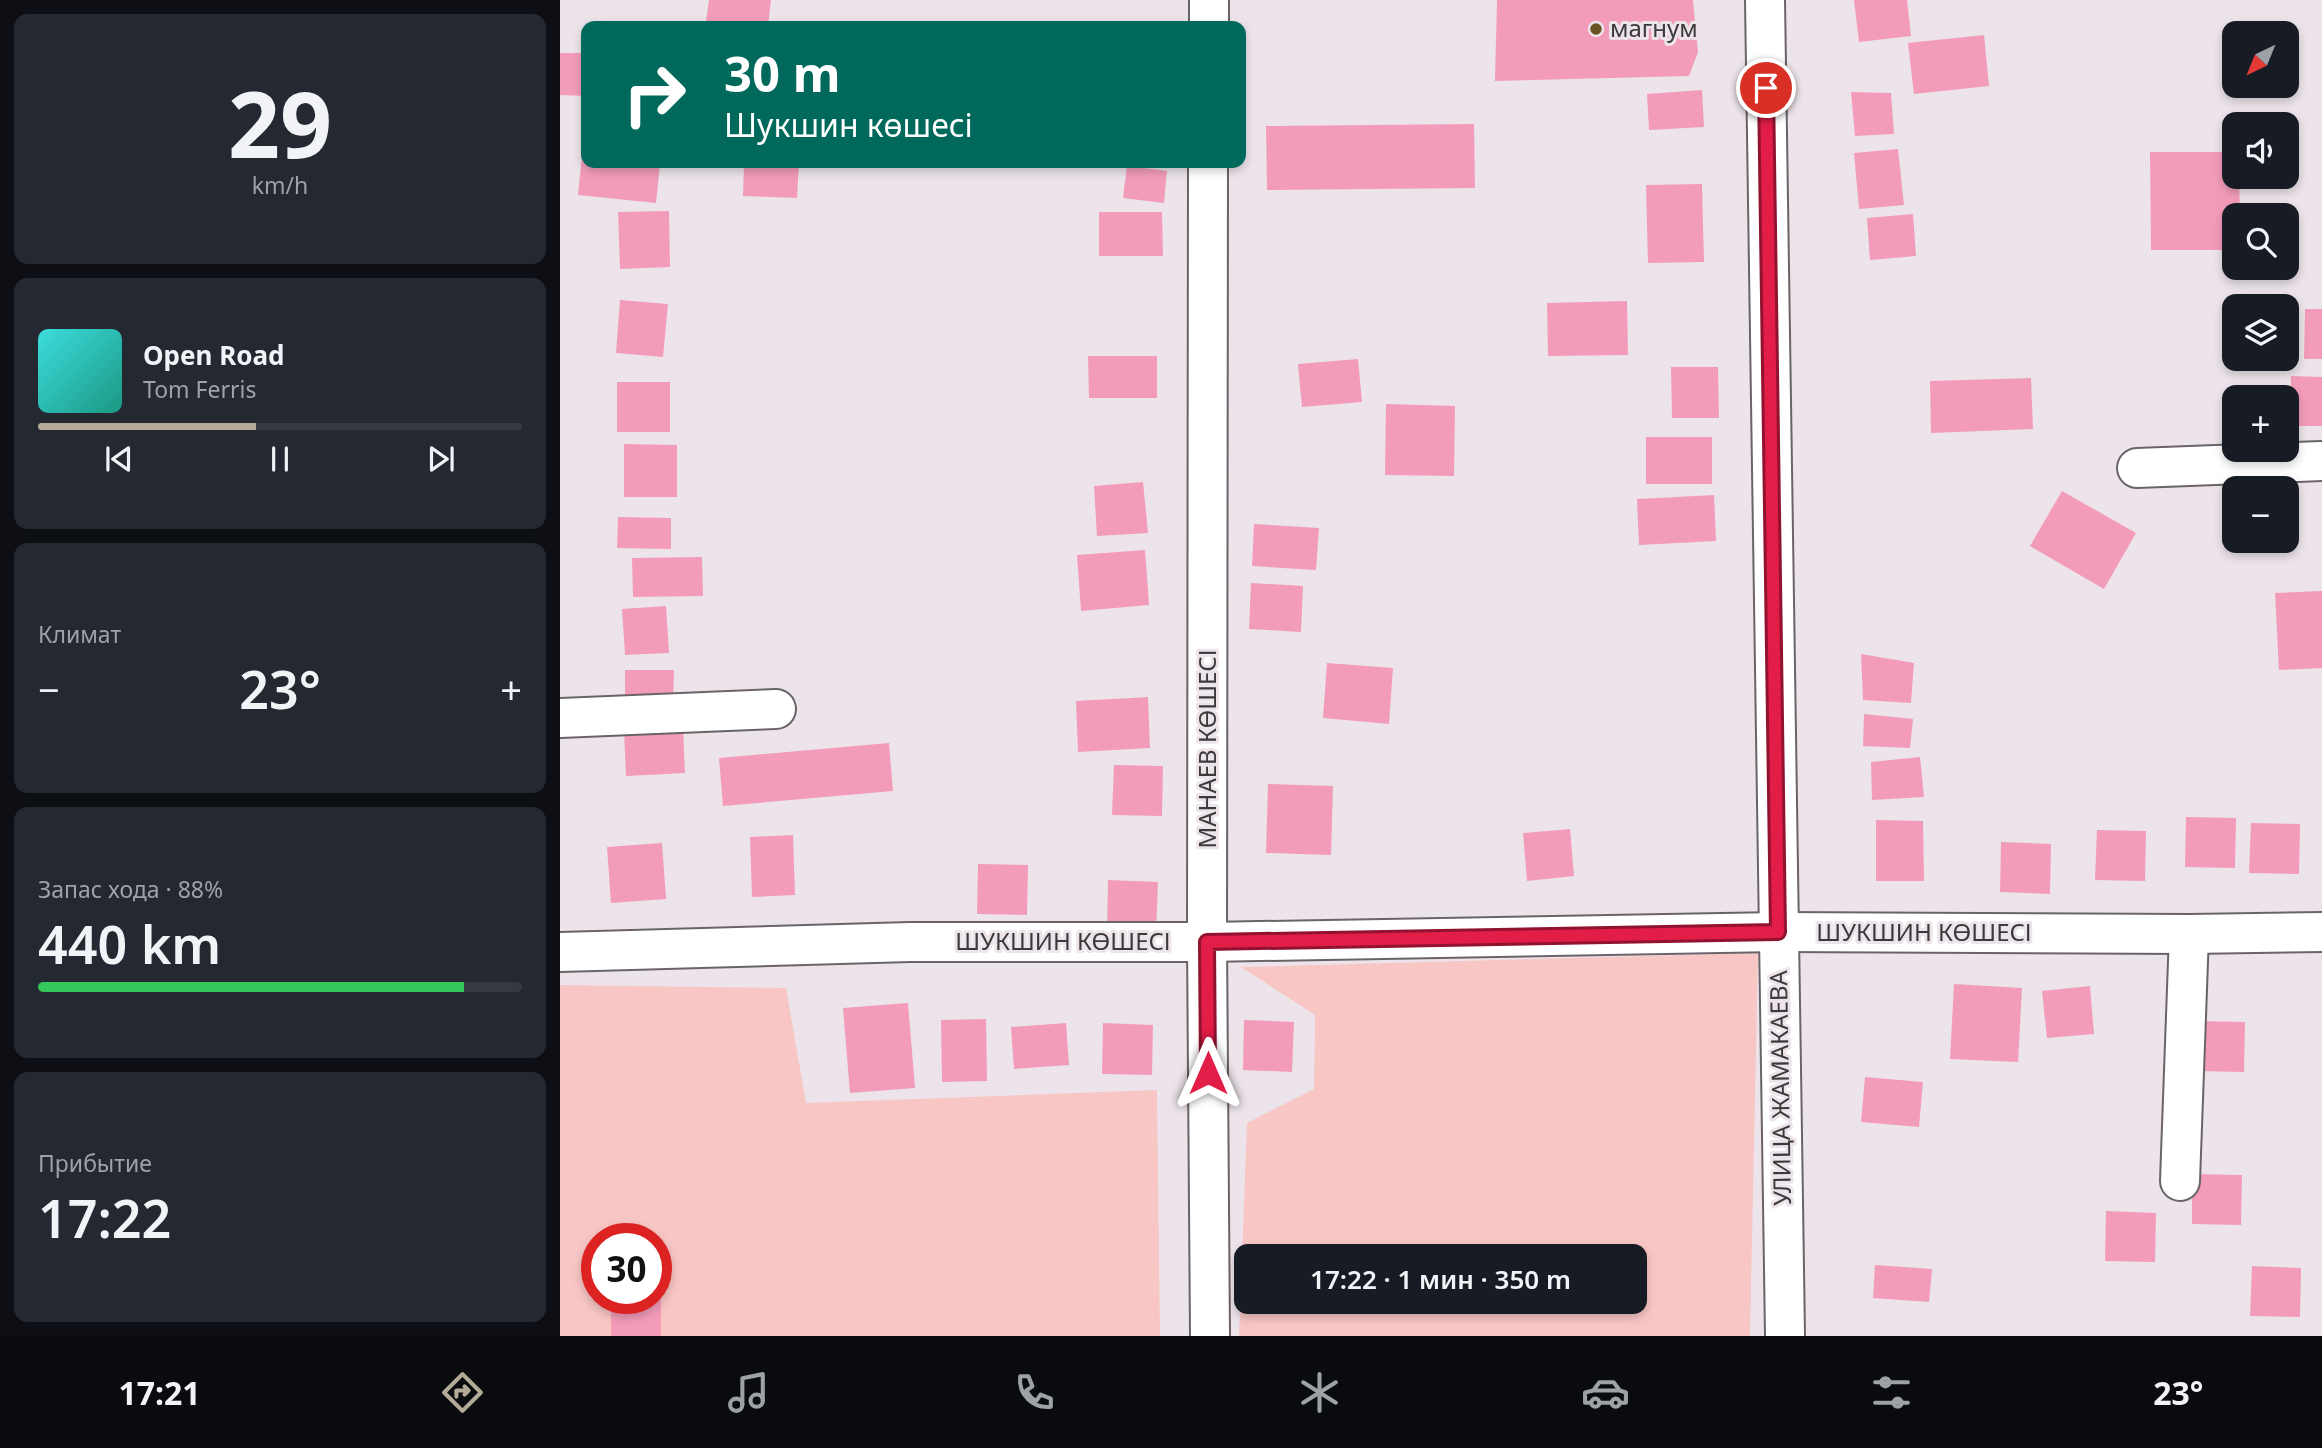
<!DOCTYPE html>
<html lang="ru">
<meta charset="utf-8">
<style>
body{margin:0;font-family:"Noto Sans",sans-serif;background:#242831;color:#f1f3f6;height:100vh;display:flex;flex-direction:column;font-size:26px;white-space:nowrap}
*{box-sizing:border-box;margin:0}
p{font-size:23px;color:#9ea1a6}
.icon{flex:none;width:38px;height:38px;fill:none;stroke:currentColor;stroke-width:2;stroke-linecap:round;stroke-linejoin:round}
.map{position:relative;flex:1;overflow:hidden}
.panel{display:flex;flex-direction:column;gap:14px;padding:14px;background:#0d0f14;width:560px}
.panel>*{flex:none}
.guide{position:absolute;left:21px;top:21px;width:665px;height:147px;border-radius:14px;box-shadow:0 4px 10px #0003;background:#00695c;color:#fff;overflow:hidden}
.needle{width:46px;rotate:223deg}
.fabs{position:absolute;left:1662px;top:21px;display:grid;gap:14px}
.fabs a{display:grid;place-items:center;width:77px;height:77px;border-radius:14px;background:#171b24;box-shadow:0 4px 10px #0003;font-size:35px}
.speed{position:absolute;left:21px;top:1223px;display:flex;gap:14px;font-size:35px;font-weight:700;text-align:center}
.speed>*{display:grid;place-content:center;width:91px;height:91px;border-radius:50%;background:#171b24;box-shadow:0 4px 10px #0003;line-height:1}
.speed .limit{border:10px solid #d22;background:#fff;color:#111}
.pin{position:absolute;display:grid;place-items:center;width:60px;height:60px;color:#fff;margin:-30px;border:4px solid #fff;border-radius:50%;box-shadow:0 2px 7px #0007}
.me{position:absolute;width:77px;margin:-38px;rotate:0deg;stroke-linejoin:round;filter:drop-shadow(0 0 5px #0008)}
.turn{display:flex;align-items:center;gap:24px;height:147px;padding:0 28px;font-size:32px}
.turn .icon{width:91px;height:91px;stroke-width:2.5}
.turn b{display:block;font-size:49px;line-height:60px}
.big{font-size:52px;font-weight:600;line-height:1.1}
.panel .tile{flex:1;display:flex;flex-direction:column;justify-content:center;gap:10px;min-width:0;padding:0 24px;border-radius:14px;background:#242831}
.panel .dial{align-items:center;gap:0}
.dial b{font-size:91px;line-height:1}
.song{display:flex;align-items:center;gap:21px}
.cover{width:84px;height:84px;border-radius:10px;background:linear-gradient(135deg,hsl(180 70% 55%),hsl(170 70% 35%))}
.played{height:7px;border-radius:4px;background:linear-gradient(90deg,#b3ab97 45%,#363941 45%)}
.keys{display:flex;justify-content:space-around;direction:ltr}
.heat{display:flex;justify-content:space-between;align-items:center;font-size:38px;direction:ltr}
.charge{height:10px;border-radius:5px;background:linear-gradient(90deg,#34c759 88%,#363941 0)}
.trip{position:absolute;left:674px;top:1244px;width:413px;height:70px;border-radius:14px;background:#171b24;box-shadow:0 4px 10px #0003;font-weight:600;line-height:70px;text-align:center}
.menu{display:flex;height:112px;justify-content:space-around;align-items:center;background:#090b0e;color:#9ea1a6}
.menu .icon{width:49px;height:49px}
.menu .current{color:#b3ab97}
.menu b{font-size:32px;color:#f1f3f6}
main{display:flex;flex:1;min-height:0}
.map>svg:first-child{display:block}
</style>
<main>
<section class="panel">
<div class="tile dial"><b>29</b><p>km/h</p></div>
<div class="tile">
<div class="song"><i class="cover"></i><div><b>Open Road</b><p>Tom Ferris</p></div></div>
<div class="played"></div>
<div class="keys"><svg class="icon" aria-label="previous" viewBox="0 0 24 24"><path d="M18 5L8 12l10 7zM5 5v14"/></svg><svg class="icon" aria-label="pause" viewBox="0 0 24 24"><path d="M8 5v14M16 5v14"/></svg><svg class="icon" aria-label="next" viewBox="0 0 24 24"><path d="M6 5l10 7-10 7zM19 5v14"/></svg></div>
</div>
<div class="tile"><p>Климат</p>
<div class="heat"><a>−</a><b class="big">23°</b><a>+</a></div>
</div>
<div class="tile"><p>Запас хода · 88%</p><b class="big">440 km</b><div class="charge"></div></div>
<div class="tile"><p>Прибытие</p><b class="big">17:22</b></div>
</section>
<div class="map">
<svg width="1762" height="1336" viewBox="0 0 1762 1336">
<rect width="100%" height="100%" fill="#ece4ea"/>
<g fill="#f8c6c5" fill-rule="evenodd">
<path d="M1198 953 1190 1336H679L687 1123 754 1089 755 1015 681 967ZM686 1256H1074V1302H686Z"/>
<path d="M0 985 226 988 246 1103 597 1090 600 1336H0ZM37 1239H96V1298H37Z"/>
</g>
<g fill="#f39cba">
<path d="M149 0H211L208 26H186L146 21Z"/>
<path d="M937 0H1133L1138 52 1129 76 935 81Z"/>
<path d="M1294 0H1347L1351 36 1299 42Z"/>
<path d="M1424 35 1429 86 1354 94 1348 43Z"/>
<path d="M0 53H26V96L0 95Z"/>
<path d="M1142 90 1144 127 1089 130 1087 94Z"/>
<path d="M1291 92 1331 93 1334 134 1295 136Z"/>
<path d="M914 124 915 188 707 190 706 126Z"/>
<path d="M23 146H26V163H100L96 203 18 195Z"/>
<path d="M1338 149 1344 205 1299 209 1294 153Z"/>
<path d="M1590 152H1675V177H1679L1680 215H1675V250H1591Z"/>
<path d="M184 163H239L237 198 183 196Z"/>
<path d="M567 166 607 171 604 203 563 198Z"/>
<path d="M1142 184 1144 262 1088 263 1086 185Z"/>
<path d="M109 211 110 267 60 269 58 212Z"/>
<path d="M539 212H602L603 256H539Z"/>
<path d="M1353 214 1356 256 1310 260 1307 218Z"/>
<path d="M60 300 108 304 103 357 56 353Z"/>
<path d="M1067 301 1068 355 988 356 987 303Z"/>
<path d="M1745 309H1762V359H1744Z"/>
<path d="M528 356H597V398H529Z"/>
<path d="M798 359 802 402 742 407 738 364Z"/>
<path d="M1111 367H1158L1159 418H1112Z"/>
<path d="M1731 376 1762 377V426H1730Z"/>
<path d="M1471 378 1473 429 1371 433 1370 381Z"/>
<rect x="57" y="382" width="53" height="50"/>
<path d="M826 404 895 406 894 476 825 475Z"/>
<rect x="1086" y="437" width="66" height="47"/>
<path d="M64 444 117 445V497H64Z"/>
<path d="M583 482 588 533 537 536 534 486Z"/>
<path d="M1502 491 1576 533 1544 589 1470 546Z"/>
<path d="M1154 495 1156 541 1079 545 1077 499Z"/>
<path d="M58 517 111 518V549L57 548Z"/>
<path d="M694 524 759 528 756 570 692 566Z"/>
<path d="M585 550 589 605 521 611 517 555Z"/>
<path d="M142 557 143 596 73 597 72 558Z"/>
<path d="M691 583 743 586 741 632 689 629Z"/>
<path d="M1762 591V668L1719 670 1715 593Z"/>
<path d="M106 606 109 653 65 655 62 609Z"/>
<path d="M1301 654 1354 663 1351 703 1303 700Z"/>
<path d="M767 663 833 668 829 724 763 718Z"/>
<path d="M65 670H114L113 709H65Z"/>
<path d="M588 697 590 748 518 752 516 701Z"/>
<path d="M1304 714 1353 719 1350 748 1303 746Z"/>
<path d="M123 727 125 773 66 776 64 730Z"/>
<path d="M329 743 333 791 163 806 159 758Z"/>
<path d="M1360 757 1364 797 1312 800 1311 762Z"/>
<path d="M554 765 603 766 602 816 552 815Z"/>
<path d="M708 784 773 786 771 855 706 853Z"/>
<path d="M1626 817 1676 818 1675 868 1625 867Z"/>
<path d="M1316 820 1363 821 1364 881H1316Z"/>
<path d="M1691 823 1740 824 1739 874 1689 873Z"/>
<path d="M1010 829 1014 876 967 881 963 833Z"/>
<path d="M1537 830 1586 831 1585 881 1535 880Z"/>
<path d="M233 835 235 895 192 897 190 837Z"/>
<path d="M1441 842 1491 844 1490 894 1440 892Z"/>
<path d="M102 843 106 899 51 903 47 847Z"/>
<path d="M418 864 468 865 467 915 417 914Z"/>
<path d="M548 880 598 882 596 932 547 931Z"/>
<path d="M1394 984 1462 988 1458 1062 1390 1059Z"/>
<path d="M1530 986 1534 1034 1487 1038 1482 991Z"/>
<path d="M348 1003 355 1088 290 1093 283 1008Z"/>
<path d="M426 1019 427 1081 382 1082 381 1020Z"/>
<path d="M684 1020 734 1022 732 1072 683 1070Z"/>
<path d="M1635 1021 1685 1022 1684 1072 1634 1071Z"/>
<path d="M506 1023 509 1065 454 1069 451 1027Z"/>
<path d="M543 1023 593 1025 592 1075 542 1074Z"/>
<path d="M1305 1077 1363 1082 1359 1127 1301 1122Z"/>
<path d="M1632 1174 1682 1175 1681 1225 1632 1224Z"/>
<path d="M1546 1211 1596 1213 1595 1262 1545 1261Z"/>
<path d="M1315 1265 1372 1269 1369 1302 1313 1298Z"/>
<path d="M1692 1266 1741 1268 1740 1317 1690 1316Z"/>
<path d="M96 1290H101V1336H51V1298H96Z"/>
</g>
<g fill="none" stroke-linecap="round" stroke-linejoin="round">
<g stroke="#6a6469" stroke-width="42">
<g id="minor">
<path d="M1205 0 1225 1336"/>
<path d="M649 26V0"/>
<path d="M648 163 647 942 650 1336"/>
<path d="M1577 468 1762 461"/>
<path d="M0 718 216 709"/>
<path d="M0 952 350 942H647L1218 932 1629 934 1762 932"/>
<path d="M1620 1181 1629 934"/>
</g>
</g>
<use href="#minor" stroke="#fff" stroke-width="38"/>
</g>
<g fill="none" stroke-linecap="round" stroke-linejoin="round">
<g stroke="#92132f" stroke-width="18">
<path id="route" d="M648 1073 647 942 1218 932 1206 88"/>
</g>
<use href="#route" stroke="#e11d48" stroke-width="12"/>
</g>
<circle fill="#685422" stroke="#ece4ea" stroke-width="2.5" cx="1036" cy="29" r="7"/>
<g text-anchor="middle" stroke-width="6" stroke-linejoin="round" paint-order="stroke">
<g font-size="24" fill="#3c393b" stroke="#ece4ea" text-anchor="start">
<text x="1050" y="37">магнум</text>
</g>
<g font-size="24" fill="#3c393b" stroke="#ece4ea">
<text transform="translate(648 749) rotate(-90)" y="8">МАНАЕВ КӨШЕСІ</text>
<text x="1364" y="941">ШУКШИН КӨШЕСІ</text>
<text x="503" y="950">ШУКШИН КӨШЕСІ</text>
<text transform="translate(1221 1088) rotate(-91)" y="8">УЛИЦА ЖАМАКАЕВА</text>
</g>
</g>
</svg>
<div class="fabs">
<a><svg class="needle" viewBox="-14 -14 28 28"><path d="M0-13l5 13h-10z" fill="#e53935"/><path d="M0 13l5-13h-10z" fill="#9ea1a6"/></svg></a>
<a><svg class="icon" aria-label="sound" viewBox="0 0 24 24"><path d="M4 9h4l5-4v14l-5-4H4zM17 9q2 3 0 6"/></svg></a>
<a><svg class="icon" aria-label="search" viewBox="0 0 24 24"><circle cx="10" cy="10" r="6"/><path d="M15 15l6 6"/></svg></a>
<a><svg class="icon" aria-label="layers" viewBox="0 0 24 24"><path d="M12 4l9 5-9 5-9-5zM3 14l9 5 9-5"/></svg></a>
<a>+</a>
<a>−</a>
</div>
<div class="speed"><div class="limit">30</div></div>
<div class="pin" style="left:1206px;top:88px;background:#d93025"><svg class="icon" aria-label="arrive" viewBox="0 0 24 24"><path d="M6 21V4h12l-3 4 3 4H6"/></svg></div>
<svg class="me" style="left:648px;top:1073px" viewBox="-20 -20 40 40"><path d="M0-17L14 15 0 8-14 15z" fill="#e11d48" stroke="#fff" stroke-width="4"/></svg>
<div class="trip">17:22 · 1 мин · 350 m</div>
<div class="guide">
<div class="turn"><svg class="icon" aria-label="right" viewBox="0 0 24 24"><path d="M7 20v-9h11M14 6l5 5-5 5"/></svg><div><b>30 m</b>Шукшин көшесі</div></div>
</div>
</div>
</main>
<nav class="menu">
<b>17:21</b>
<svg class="icon current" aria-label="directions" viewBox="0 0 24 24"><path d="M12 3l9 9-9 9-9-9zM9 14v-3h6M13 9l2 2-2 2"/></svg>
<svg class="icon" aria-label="music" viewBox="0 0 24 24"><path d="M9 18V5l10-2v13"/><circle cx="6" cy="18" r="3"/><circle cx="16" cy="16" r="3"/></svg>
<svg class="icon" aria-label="phone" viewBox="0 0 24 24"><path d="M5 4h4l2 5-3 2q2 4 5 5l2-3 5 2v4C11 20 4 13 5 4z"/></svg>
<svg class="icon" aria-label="climate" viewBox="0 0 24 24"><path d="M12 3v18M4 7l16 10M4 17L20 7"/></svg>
<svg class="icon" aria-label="car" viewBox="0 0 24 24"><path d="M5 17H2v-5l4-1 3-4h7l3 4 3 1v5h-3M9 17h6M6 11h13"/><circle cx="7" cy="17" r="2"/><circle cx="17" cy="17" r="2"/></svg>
<svg class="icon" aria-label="filters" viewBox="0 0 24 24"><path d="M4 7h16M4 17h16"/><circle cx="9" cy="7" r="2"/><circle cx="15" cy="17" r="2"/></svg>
<b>23°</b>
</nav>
